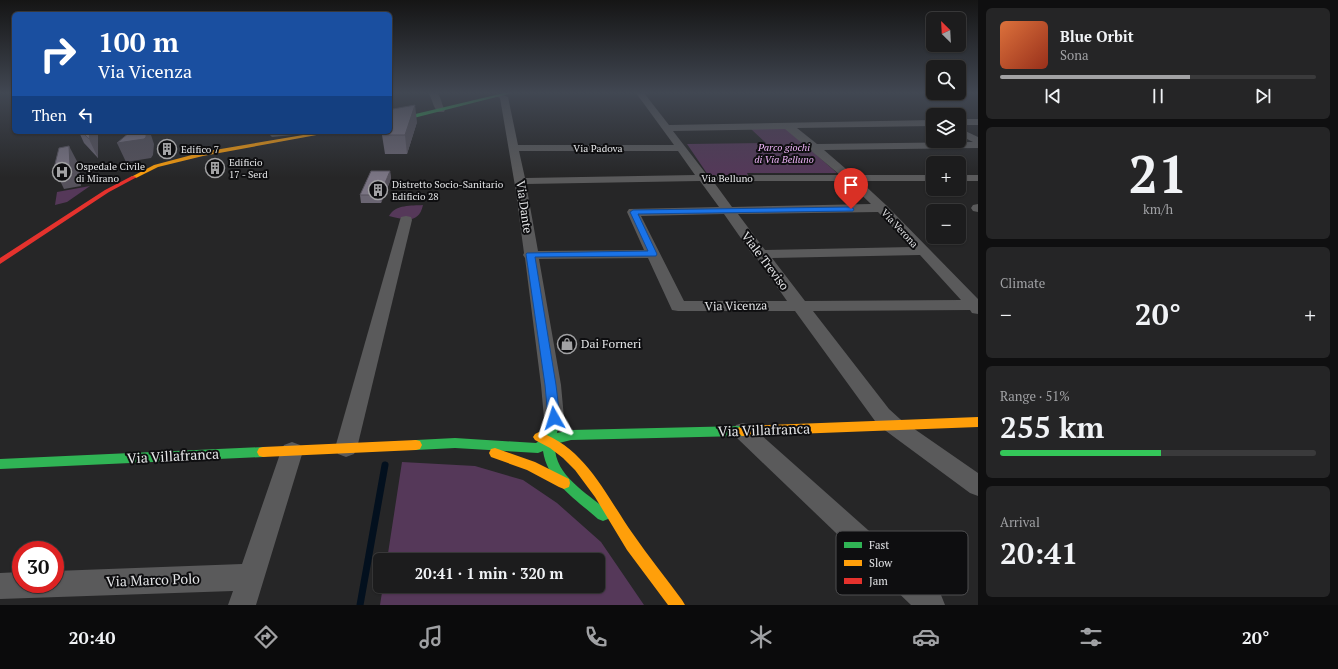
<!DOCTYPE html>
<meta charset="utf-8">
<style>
body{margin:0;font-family:"PT Serif",serif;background:#252526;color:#f1f3f6;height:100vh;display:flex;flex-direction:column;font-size:15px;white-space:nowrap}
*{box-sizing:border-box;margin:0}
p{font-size:13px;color:#a0a1a4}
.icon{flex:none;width:22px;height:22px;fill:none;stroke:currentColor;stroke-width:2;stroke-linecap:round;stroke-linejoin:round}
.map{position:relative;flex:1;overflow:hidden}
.sheet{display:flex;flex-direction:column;gap:8px;padding:8px;background:#0f0f10;width:360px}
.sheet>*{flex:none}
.hud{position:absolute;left:12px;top:12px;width:380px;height:122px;border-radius:6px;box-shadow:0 1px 3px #0004,0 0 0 1px #3a3a3b;background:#1a4fa0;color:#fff;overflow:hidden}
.needle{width:26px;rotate:336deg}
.buttons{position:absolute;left:926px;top:12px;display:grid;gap:8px}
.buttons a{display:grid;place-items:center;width:40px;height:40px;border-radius:6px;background:#1c1c1d;box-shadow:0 1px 3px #0004,0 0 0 1px #3a3a3b;font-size:20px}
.speed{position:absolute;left:12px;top:541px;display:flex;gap:8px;font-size:20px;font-weight:700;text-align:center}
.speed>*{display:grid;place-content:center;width:52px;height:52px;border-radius:50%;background:#1c1c1d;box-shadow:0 1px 3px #0004,0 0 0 1px #3a3a3b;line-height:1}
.speed .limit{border:6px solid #d22;background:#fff;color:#111}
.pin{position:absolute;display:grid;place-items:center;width:34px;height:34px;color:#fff;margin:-41px -17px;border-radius:50% 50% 50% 0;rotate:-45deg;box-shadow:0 0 4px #0007}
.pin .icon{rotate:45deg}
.me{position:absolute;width:44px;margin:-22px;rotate:354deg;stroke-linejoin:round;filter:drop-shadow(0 0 3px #0008)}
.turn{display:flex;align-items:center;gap:14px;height:84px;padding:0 20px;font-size:18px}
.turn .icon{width:52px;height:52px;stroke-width:2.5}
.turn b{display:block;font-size:28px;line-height:34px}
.then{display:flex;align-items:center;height:38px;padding:0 20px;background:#0003;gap:8px;font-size:15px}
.big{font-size:30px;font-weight:600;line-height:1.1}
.sheet .tile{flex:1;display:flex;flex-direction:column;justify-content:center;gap:6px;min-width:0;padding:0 14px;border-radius:6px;background:#252526}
.sheet .dial{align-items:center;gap:0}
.dial b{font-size:52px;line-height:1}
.song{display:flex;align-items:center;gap:12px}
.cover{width:48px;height:48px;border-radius:6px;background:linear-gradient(135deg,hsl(20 70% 55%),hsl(10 70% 35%))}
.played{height:4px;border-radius:2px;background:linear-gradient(90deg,#a2a2a4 60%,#3a3a3b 60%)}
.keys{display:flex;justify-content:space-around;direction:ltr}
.heat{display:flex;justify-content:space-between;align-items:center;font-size:22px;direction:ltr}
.charge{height:6px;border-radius:3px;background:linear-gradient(90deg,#34c759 51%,#3a3a3b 0)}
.trip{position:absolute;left:373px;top:553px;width:232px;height:40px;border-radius:6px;background:#1c1c1d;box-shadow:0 1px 3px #0004,0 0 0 1px #3a3a3b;font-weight:600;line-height:40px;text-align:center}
.tab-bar{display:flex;height:64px;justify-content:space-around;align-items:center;background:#0b0b0c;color:#a0a1a4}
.tab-bar .icon{width:28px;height:28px}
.tab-bar .on{color:#a2a2a4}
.tab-bar b{font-size:18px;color:#f1f3f6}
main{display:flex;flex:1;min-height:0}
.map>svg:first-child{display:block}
</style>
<main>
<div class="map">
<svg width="978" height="605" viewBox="0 0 978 605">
<rect width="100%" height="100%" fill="#262627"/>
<g fill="#553859">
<path d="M786 128 837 173H747L748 175H708L687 144 766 143 751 129Z"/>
<path d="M90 186 67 202 55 205 57 192Z"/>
<path d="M423 205C419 224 405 220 389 216 396 204 411 206 423 205Z"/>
<path d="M402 462 475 466 523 480 557 503 601 542 644 605H380L383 586H598V560H387Z"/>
</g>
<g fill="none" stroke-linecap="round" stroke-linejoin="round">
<path stroke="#03101e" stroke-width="7" d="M360 605 385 465"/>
<g fill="#5a5a5b" fill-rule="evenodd">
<path d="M428 93H437C442 98 441 104 445 110L444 112H438C432 106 433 99 428 93Z"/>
<path d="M636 93H644L669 125 933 120V126L797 128 817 144 973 142 959 135V128L978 137V148L824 150 853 175H933V181H860L886 205 978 299V314L972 313 970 310 813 311 889 409 900 419 978 473V496L970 493 886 431 875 421 795 311H678L672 310 648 258 539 259 561 385 564 418 561 424 554 426 547 424 544 418 541 385 525 258 523 255 524 253 515 186 500 98 496 96 500 94 508 97 518 145H674ZM785 129 840 175H707L673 131ZM519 151H678L695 175 525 178ZM700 181 719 207 629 209 627 212 644 250 538 251 526 184ZM713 181H847L871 204 732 207ZM878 212 912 247 765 250 738 214ZM724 214 754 257H756L787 301H684L641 216ZM920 255 961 300 805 301 772 258Z"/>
<rect x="959" y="119" width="19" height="6"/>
<path d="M276 132H298L293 135 272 137 270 135 272 133Z"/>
<rect x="959" y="175" width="19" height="6"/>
<path d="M978 204V212L973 211 971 208 973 205Z"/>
<path d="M406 216 411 217 412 220 357 448 354 454 346 457 338 454 335 448 400 220 401 217Z"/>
<path d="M743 423 750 425 941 595 945 605H911L736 437 733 431 736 425Z"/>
<path d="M292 442 300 445 303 451 256 605H228L233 591 0 599V573L21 572V584H55V571L242 564 281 451 284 445Z"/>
</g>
<g fill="#30b455" fill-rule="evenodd">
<path d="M504 93H512L390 124V120Z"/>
<path d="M554 414 558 415 560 418 557 433 571 430 742 426 746 428 748 431 746 434 742 436 571 440 555 444C553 475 587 493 608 511L610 515 608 519 603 521 598 519C576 499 548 483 543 451L538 453 455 448 416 450 412 449 410 445 412 441 416 440 455 438 536 443 544 438 550 415Z"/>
<path d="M263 447 267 448 269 452 267 456 263 457 0 469V459Z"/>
</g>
<g fill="#ff9f0a" fill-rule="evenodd">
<path d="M321 132H333L203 156 158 167 136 178 131 177 154 165 203 152Z"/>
<path d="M978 417V427L742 436 738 434 736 431 738 428 742 426Z"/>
<path d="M539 432C586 448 606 496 633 534 648 556 666 578 682 600L685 605H668L627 550 595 497 575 470 563 458 550 448 535 440 533 437 535 434Z"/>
<path d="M416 440 420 441 422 445 420 449 416 450 263 457 259 456 257 452 259 448 263 447Z"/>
<path d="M495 448 535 462 569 479 570 483 569 487 564 489 559 487 527 470 491 457 489 453 491 449Z"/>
</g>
<path fill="#e5322d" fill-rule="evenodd" d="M132 176 137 177 109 192 0 264V258L105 190Z"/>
</g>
<g fill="#6a6572">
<path d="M417 122 407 154H385L382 135Z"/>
<path d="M79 132H98V158L84 143Z"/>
<path d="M390 171 391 179 381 203H361L360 195Z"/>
</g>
<g fill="#56525c">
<path d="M415 105 417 122 407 154 405 135Z"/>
<path d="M90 132H98V158L89 139Z"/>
<path d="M146 132H150L154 144 153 155 151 158 126 162 117 143Z"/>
<path d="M69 146 79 165 81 186 64 189 54 168Z"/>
<path d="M390 171 391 179 381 203 380 195Z"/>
</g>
<g fill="#7b7584" stroke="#56525c">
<path d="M415 105 405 135H382L384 132H390V117L393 109Z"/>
<path d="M82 132H90L89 139Z"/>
<path d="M130 132H146V137L144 139 117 143Z"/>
<path d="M69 146 70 166 54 168 59 148Z"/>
<path d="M371 171H390L380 195H360Z"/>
</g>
<linearGradient id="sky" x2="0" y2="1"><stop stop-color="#151515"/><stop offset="0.52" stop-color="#414752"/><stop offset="1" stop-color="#414752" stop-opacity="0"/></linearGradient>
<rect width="978" height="178" fill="url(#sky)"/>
<path fill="#1a73e8" stroke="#114b97" d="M851 207 854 209 853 211 638 214 657 254 656 256 535 257 556 385 560 418 558 421 554 422 550 421 548 418 545 385 526 254 527 253 648 251 630 212 633 210Z"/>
<defs>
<g id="building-ring" transform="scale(1)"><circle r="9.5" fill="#0e0e10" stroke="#a2a2a4" stroke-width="1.5"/><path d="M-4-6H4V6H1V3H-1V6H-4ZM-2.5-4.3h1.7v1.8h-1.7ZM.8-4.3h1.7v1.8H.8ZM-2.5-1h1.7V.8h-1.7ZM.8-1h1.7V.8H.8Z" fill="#a2a2a4"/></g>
<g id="hospital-ring" transform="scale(1)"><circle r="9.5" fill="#0e0e10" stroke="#a2a2a4" stroke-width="1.5"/><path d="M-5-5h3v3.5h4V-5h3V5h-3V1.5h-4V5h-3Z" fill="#a2a2a4"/></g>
<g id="shop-ring" transform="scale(1)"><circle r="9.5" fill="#0e0e10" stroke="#a2a2a4" stroke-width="1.5"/><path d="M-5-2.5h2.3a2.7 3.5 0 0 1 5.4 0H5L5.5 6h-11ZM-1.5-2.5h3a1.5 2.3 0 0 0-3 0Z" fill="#a2a2a4"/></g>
</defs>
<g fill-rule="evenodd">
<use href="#building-ring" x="167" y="149"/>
<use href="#building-ring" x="215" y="168"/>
<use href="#hospital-ring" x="62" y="172"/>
<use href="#building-ring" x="378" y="190"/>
<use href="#shop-ring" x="567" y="344"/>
</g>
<g text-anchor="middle" stroke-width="4" stroke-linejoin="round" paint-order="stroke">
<g font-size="10" font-style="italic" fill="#eeb3f7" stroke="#0e0e10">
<text x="784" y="151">Parco giochi<tspan x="784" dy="12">di Via Belluno</tspan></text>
</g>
<g font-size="10" fill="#e4e5e7" stroke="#0e0e10">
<text x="598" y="152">Via Padova</text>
<text x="727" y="182">Via Belluno</text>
<text transform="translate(900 228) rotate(47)" y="4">Via Verona</text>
</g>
<g font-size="10" fill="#e4e5e7" stroke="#0e0e10" text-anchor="start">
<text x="181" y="153">Edifico 7</text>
<text x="229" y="166">Edificio<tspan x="229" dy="12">17 - Serd</tspan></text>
<text x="76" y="170">Ospedale Civile<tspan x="76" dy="12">di Mirano</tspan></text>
<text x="392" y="188">Distretto Socio-Sanitario<tspan x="392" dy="12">Edificio 28</tspan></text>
</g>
<g font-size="12" fill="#e4e5e7" stroke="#0e0e10">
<text transform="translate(524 207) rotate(82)" y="4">Via Dante</text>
<text transform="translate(765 261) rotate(53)" y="4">Viale Treviso</text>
<text transform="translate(736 306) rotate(-1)" y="4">Via Vicenza</text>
</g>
<g font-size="12" fill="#e4e5e7" stroke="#0e0e10" text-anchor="start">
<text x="581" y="348">Dai Forneri</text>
</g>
<g font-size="14" fill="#e4e5e7" stroke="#0e0e10">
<text transform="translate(764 430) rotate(-2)" y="5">Via Villafranca</text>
<text transform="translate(173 456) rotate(-3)" y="5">Via Villafranca</text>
<text transform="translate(153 580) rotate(-2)" y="5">Via Marco Polo</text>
</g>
</g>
<rect x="836" y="531" width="132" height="64" rx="6" fill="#0e0e10" stroke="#4e4e50" stroke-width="1"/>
<rect x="844" y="542" width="18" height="6" fill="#30b455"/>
<rect x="844" y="560" width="18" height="6" fill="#ff9f0a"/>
<rect x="844" y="578" width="18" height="6" fill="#e5322d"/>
<g font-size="11" fill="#e4e5e7">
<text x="869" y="549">Fast</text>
<text x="869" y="567">Slow</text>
<text x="869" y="585">Jam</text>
</g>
</svg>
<div class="buttons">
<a><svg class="needle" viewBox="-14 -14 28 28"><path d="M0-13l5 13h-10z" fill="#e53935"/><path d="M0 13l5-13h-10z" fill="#a0a1a4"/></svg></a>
<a><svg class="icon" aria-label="search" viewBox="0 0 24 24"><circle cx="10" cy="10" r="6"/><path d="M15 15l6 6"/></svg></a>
<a><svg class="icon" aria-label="layers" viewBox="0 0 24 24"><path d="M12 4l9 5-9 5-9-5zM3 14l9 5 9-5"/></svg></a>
<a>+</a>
<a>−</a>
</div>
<div class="speed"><div class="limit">30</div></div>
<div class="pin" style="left:851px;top:209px;background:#d93025"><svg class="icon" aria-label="arrive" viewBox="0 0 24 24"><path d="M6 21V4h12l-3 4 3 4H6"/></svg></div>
<svg class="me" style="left:554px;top:418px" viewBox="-20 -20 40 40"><path d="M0-17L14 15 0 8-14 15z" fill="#1a73e8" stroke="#fff" stroke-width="4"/></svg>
<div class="trip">20:41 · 1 min · 320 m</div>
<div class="hud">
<div class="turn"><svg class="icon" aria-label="right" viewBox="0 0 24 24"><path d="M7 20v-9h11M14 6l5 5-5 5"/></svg><div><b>100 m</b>Via Vicenza</div></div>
<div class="then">Then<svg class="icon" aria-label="left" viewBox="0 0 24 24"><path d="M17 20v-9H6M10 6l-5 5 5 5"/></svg></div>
</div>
</div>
<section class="sheet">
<div class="tile">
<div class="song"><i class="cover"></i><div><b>Blue Orbit</b><p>Sona</p></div></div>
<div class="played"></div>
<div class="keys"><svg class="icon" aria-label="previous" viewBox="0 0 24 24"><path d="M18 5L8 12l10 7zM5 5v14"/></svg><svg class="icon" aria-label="pause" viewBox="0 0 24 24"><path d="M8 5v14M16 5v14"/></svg><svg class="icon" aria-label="next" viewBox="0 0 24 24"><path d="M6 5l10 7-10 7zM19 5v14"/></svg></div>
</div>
<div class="tile dial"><b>21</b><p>km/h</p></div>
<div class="tile"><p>Climate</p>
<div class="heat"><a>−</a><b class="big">20°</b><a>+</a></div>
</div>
<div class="tile"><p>Range · 51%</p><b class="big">255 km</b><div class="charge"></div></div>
<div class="tile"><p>Arrival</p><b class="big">20:41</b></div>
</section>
</main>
<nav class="tab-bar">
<b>20:40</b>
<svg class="icon on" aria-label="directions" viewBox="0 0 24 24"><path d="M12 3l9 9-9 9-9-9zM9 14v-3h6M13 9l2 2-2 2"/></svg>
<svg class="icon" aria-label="music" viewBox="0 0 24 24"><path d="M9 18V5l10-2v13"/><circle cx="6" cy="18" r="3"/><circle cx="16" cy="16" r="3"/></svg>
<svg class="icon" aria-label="phone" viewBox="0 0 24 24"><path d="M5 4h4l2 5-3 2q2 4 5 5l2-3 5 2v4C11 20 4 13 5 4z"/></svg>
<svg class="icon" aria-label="climate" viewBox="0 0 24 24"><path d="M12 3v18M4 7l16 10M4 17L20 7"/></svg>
<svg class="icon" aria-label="car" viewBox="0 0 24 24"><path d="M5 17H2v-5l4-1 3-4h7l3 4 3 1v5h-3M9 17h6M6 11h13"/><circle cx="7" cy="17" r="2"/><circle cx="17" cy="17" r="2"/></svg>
<svg class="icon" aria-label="filters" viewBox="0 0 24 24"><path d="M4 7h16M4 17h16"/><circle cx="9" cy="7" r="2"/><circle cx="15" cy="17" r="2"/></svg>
<b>20°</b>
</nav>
